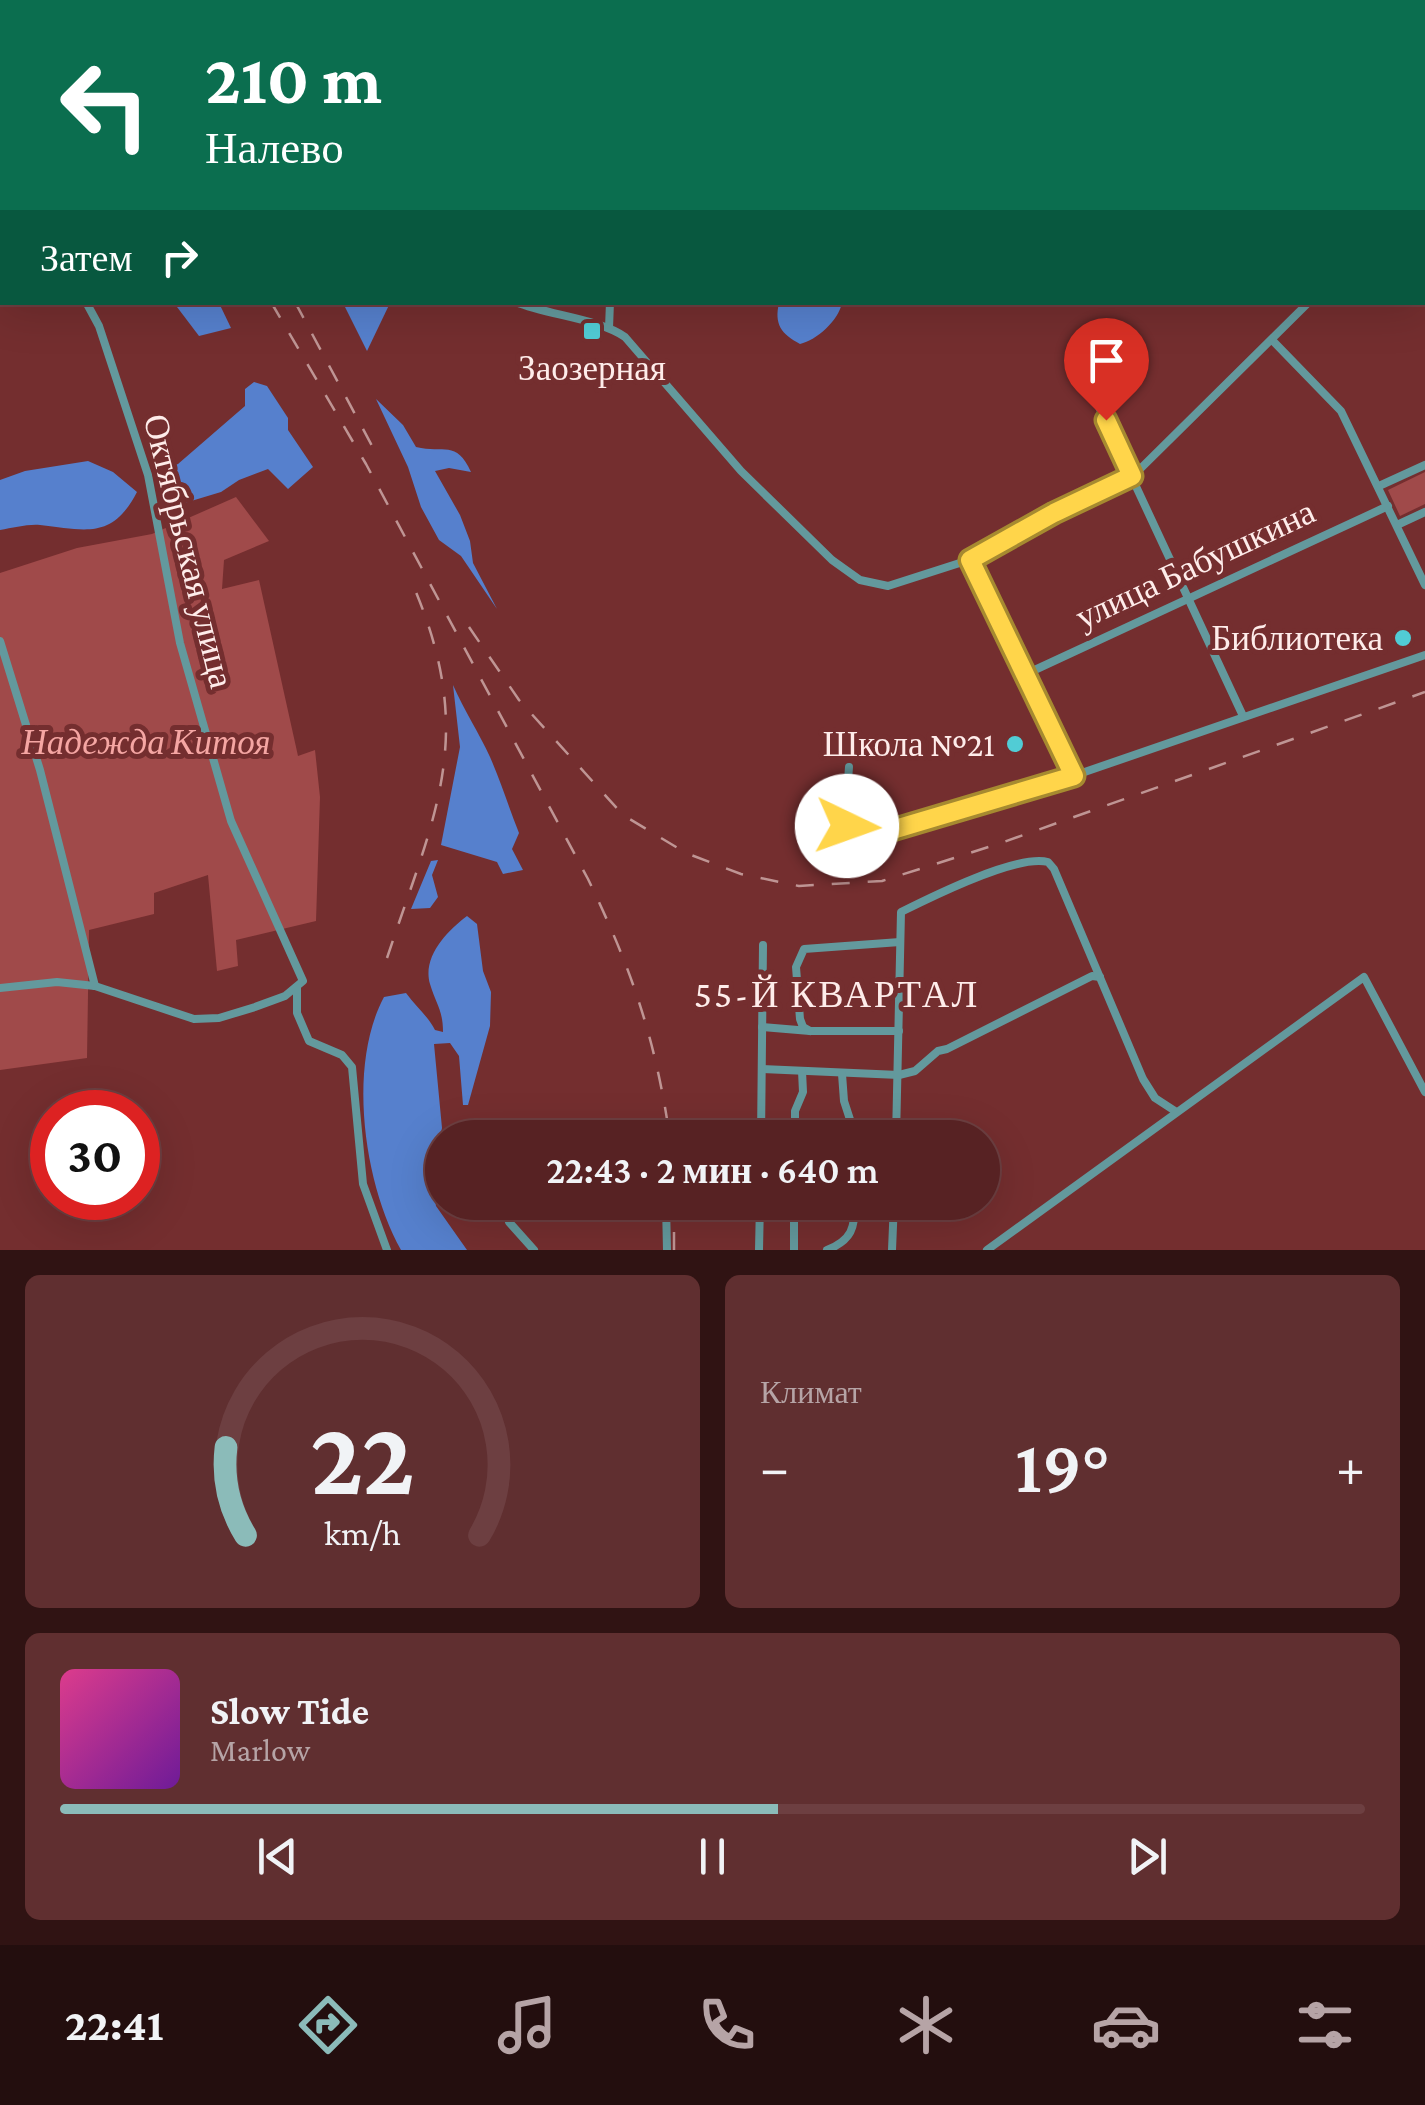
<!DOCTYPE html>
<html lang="ru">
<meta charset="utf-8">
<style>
body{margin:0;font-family:"Crimson Pro",serif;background:#602f30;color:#f1f3f6;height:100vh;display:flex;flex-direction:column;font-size:38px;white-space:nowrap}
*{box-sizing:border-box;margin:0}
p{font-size:32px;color:#b6a4a6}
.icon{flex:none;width:55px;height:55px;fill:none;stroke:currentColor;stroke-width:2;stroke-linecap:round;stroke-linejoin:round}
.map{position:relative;height:1250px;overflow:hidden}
.side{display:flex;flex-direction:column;gap:25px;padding:25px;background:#301313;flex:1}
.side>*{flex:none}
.banner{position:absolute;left:0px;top:0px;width:1425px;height:305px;box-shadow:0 10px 40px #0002,0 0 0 2px #6d3f41;background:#0b6e4f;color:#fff;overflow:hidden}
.speed{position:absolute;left:30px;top:1090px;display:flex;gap:20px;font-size:50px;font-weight:700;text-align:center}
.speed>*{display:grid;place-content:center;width:130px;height:130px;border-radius:50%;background:#572223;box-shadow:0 10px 40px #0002,0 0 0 2px #6d3f41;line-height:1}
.speed .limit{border:15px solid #d22;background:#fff;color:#111}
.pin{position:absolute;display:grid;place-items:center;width:85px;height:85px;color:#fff;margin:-102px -42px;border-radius:50% 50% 50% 0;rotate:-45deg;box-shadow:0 0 10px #0007}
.pin .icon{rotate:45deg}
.me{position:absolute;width:110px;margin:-55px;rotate:93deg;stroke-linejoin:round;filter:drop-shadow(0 0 8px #0008)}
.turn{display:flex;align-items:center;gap:35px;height:210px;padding:0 40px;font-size:45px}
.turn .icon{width:130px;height:130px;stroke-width:2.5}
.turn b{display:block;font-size:70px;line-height:85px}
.then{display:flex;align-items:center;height:95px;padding:0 40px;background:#0003;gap:20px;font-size:38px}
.big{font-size:75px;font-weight:600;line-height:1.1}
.side .card{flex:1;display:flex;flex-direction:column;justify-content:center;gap:15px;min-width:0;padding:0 35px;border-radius:15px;background:#602f30}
.side .dial{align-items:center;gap:0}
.dial svg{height:260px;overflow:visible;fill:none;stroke:#6d3f41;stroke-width:7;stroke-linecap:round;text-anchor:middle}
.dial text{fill:#f1f3f6;stroke:none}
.song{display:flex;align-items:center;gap:30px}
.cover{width:120px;height:120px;border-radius:15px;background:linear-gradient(135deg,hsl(330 70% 55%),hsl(280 70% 35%))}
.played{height:10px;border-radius:5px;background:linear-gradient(90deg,#8bbbb9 55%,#6d3f41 55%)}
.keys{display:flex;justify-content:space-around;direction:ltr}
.heat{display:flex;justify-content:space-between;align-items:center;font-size:55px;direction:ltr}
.side .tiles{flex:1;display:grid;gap:25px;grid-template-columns:1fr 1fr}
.card:last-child{grid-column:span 2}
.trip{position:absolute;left:425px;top:1120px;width:575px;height:100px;border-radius:50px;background:#572223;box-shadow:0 10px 40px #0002,0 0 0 2px #6d3f41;font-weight:600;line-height:100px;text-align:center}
.tabs{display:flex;height:160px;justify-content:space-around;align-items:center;background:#230e0e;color:#b6a4a6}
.tabs .icon{width:70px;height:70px}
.tabs .active{color:#8bbbb9}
.tabs b{font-size:45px;color:#f1f3f6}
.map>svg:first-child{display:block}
</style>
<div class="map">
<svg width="1425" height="1250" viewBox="0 0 1425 1250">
<rect width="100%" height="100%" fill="#742e2f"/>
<g fill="#a04a4a">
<path d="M1425 472V504L1400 516 1388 490Z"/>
<path d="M236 497 269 541 224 560 222 589 259 580 298 756 315 750 320 797 316 921 236 940 238 966 217 971 208 875 154 893V914L89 930 87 1058 0 1070V573L77 548 152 534Z"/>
</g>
<g fill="#5680cd">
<path d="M893 0H1219L893 2Z"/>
<path d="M174 303H219L231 328 199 336Z"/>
<path d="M343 303H390L367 351Z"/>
<path d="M779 303V302L842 303C838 321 817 340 800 344 781 334 774 324 779 303Z"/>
<path d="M254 382 267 386 288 418V430L313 467 288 489 268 469 239 480 221 492 168 508 159 471 178 464 245 406V389Z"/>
<path d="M376 399 403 425 416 447C444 454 456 439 471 472L449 468 435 471 460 515 470 541 473 563 497 609 461 556 439 540 421 507 408 467Z"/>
<path d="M88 461 113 472 137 492C112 540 86 530 40 525 27 524 13 528 0 530V480L25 471Z"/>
<path d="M453 685C464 710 479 733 490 757 501 782 509 808 519 833L512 849 523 870 503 874 497 862 441 845 460 747Z"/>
<path d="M438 860 432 875 438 897 430 908 411 909 431 861Z"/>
<path d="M467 916 477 924 483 971 491 992 490 1026 468 1105H463L459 1056 450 1043 434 1044 442 1128 431 1178 436 1206 467 1250H401C364 1184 347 1066 384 997L406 993C416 1007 428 1016 435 1030L443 1032C443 1010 436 1004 430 984 422 957 447 931 467 916Z"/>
</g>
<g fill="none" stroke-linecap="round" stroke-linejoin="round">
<g stroke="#63999d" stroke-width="8">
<path d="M231 0 233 2"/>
<path d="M548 0 549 2"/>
<path d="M376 2 377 0"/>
<path d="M1422 122 1425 115"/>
<path d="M0 166 2 170"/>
<path d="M1422 235 1425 237"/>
<path d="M516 302C547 315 600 319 625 337L741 471 832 560 860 580 888 586 969 560 1054 513 1133 476 1309 302"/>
<path d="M609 328 610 302"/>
<path d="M1273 341 1341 411 1425 585"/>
<path d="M1092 392 1243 716"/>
<path d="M1379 486 1425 465"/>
<path d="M1397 525 1425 512"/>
<path d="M969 560 1073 776"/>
<path d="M0 641 40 770 95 986"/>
<path d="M1026 674 1388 506"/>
<path d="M849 767 845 821 853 831 872 836 1073 776 1425 655"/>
<path d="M0 988 57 982 95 986 194 1019 219 1018 255 1007 285 996 303 981 231 821 180 643 148 475 99 326 86 302"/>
<path d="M297 988V1013L309 1041 342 1055 352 1067 363 1184 387 1250"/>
<path d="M762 1027 810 1031H899"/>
<path d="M810 1031 803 1027 800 1019 796 967 804 949 900 942"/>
<path d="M762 1069 899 1075 915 1071 938 1051 947 1049 1092 976 1100 977"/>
<path d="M842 1074 844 1101 856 1138"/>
<path d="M761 1138 763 945"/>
<path d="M795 1138V1111L803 1092 802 1071"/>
<path d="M896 1138 901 912C931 897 1017 854 1048 862L1054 869 1143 1079 1155 1098 1175 1111"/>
<path d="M502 1202 509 1222 534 1250"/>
<path d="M666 1204 667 1250"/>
<path d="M759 1250 760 1202"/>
<path d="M794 1250V1202"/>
<path d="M827 1250C852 1240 855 1228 855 1202"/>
<path d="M892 1250 894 1202"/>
<path d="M987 1250 1364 977 1425 1092"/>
</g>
<g stroke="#bf9594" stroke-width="2.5" stroke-dasharray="18 18" stroke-linecap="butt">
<path d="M104 0 106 2"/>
<path d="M0 14 2 17"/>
<path d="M271 302 366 464 588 879C632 970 655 1037 670 1138"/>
<path d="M295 302 378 457"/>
<path d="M469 627 519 700 623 815 686 853 741 874 799 886 882 881 1001 843 1425 692"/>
<path d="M387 958C435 813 478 737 413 585"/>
<path d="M674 1250V1202"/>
</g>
</g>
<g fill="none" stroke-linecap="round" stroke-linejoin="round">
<g stroke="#a68a30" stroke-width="25">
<path id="route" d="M847 826 857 833 872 836 1074 776 970 560 1054 513 1132 476 1106 420"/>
</g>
<use href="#route" stroke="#ffd54a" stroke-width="18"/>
</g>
<g fill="#51ccd5" stroke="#742e2f" stroke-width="4">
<rect x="582" y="321" width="20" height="20" rx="5"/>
<circle cx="1403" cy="638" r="10"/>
<circle cx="1015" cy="744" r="10"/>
</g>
<g text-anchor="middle" stroke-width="10" stroke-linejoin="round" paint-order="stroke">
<g font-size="35" fill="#feecea" stroke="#742e2f" text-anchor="end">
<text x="592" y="380" text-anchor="middle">Заозерная</text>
<text x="1383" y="650">Библиотека</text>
<text x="995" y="756">Школа №21</text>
</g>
<g font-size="35" fill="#feecea" stroke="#742e2f">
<text transform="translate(189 551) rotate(76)" y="12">Октябрьская улица</text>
<text transform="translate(1195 564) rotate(-25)" y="12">улица Бабушкина</text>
</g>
<g font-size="35" font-style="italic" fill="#f5a6a3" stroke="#742e2f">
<text x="146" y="754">Надежда Китоя</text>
</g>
<g font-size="38" letter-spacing="2.5" fill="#feecea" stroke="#742e2f">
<text x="837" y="1007">55-Й КВАРТАЛ</text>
</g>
</g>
</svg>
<div class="speed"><div class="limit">30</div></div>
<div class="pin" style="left:1106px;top:420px;background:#d93025"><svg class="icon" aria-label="arrive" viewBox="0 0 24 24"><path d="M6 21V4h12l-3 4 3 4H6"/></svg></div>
<svg class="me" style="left:847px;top:826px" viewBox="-20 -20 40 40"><circle r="19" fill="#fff"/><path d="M0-13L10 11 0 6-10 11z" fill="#ffd54a"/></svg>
<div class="trip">22:43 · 2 мин · 640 m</div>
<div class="banner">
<div class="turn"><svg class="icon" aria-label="left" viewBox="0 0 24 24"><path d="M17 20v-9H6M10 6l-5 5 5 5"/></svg><div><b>210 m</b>Налево</div></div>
<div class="then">Затем<svg class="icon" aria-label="right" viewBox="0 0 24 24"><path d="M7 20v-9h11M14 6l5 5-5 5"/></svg></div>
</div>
</div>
<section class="side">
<div class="tiles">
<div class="card dial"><svg viewBox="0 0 100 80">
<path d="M14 69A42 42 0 1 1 86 69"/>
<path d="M14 69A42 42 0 0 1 8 42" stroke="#8bbbb9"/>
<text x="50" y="56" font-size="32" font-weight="700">22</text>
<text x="50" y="72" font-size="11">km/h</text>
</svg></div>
<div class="card"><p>Климат</p>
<div class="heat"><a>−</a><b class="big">19°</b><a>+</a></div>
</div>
<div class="card">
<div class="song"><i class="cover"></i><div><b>Slow Tide</b><p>Marlow</p></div></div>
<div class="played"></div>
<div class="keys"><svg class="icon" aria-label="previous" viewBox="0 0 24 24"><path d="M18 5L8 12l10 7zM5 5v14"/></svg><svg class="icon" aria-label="pause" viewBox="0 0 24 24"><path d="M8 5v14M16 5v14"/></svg><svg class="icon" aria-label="next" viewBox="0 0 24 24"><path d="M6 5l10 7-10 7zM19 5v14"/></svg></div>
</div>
</div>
</section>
<nav class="tabs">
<b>22:41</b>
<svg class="icon active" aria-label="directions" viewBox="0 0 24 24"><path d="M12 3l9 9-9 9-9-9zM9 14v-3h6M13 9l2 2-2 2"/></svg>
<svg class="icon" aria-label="music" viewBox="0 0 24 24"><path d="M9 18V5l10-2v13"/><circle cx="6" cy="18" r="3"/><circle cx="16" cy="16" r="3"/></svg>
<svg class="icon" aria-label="phone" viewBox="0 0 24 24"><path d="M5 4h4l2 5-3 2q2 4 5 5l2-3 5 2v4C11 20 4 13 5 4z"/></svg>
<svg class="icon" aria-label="climate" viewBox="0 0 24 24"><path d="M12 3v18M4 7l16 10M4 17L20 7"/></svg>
<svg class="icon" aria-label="car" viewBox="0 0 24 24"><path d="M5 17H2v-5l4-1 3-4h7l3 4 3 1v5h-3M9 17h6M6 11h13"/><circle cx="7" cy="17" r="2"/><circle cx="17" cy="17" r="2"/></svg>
<svg class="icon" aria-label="filters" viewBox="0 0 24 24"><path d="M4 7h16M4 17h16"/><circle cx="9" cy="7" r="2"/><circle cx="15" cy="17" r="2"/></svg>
</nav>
